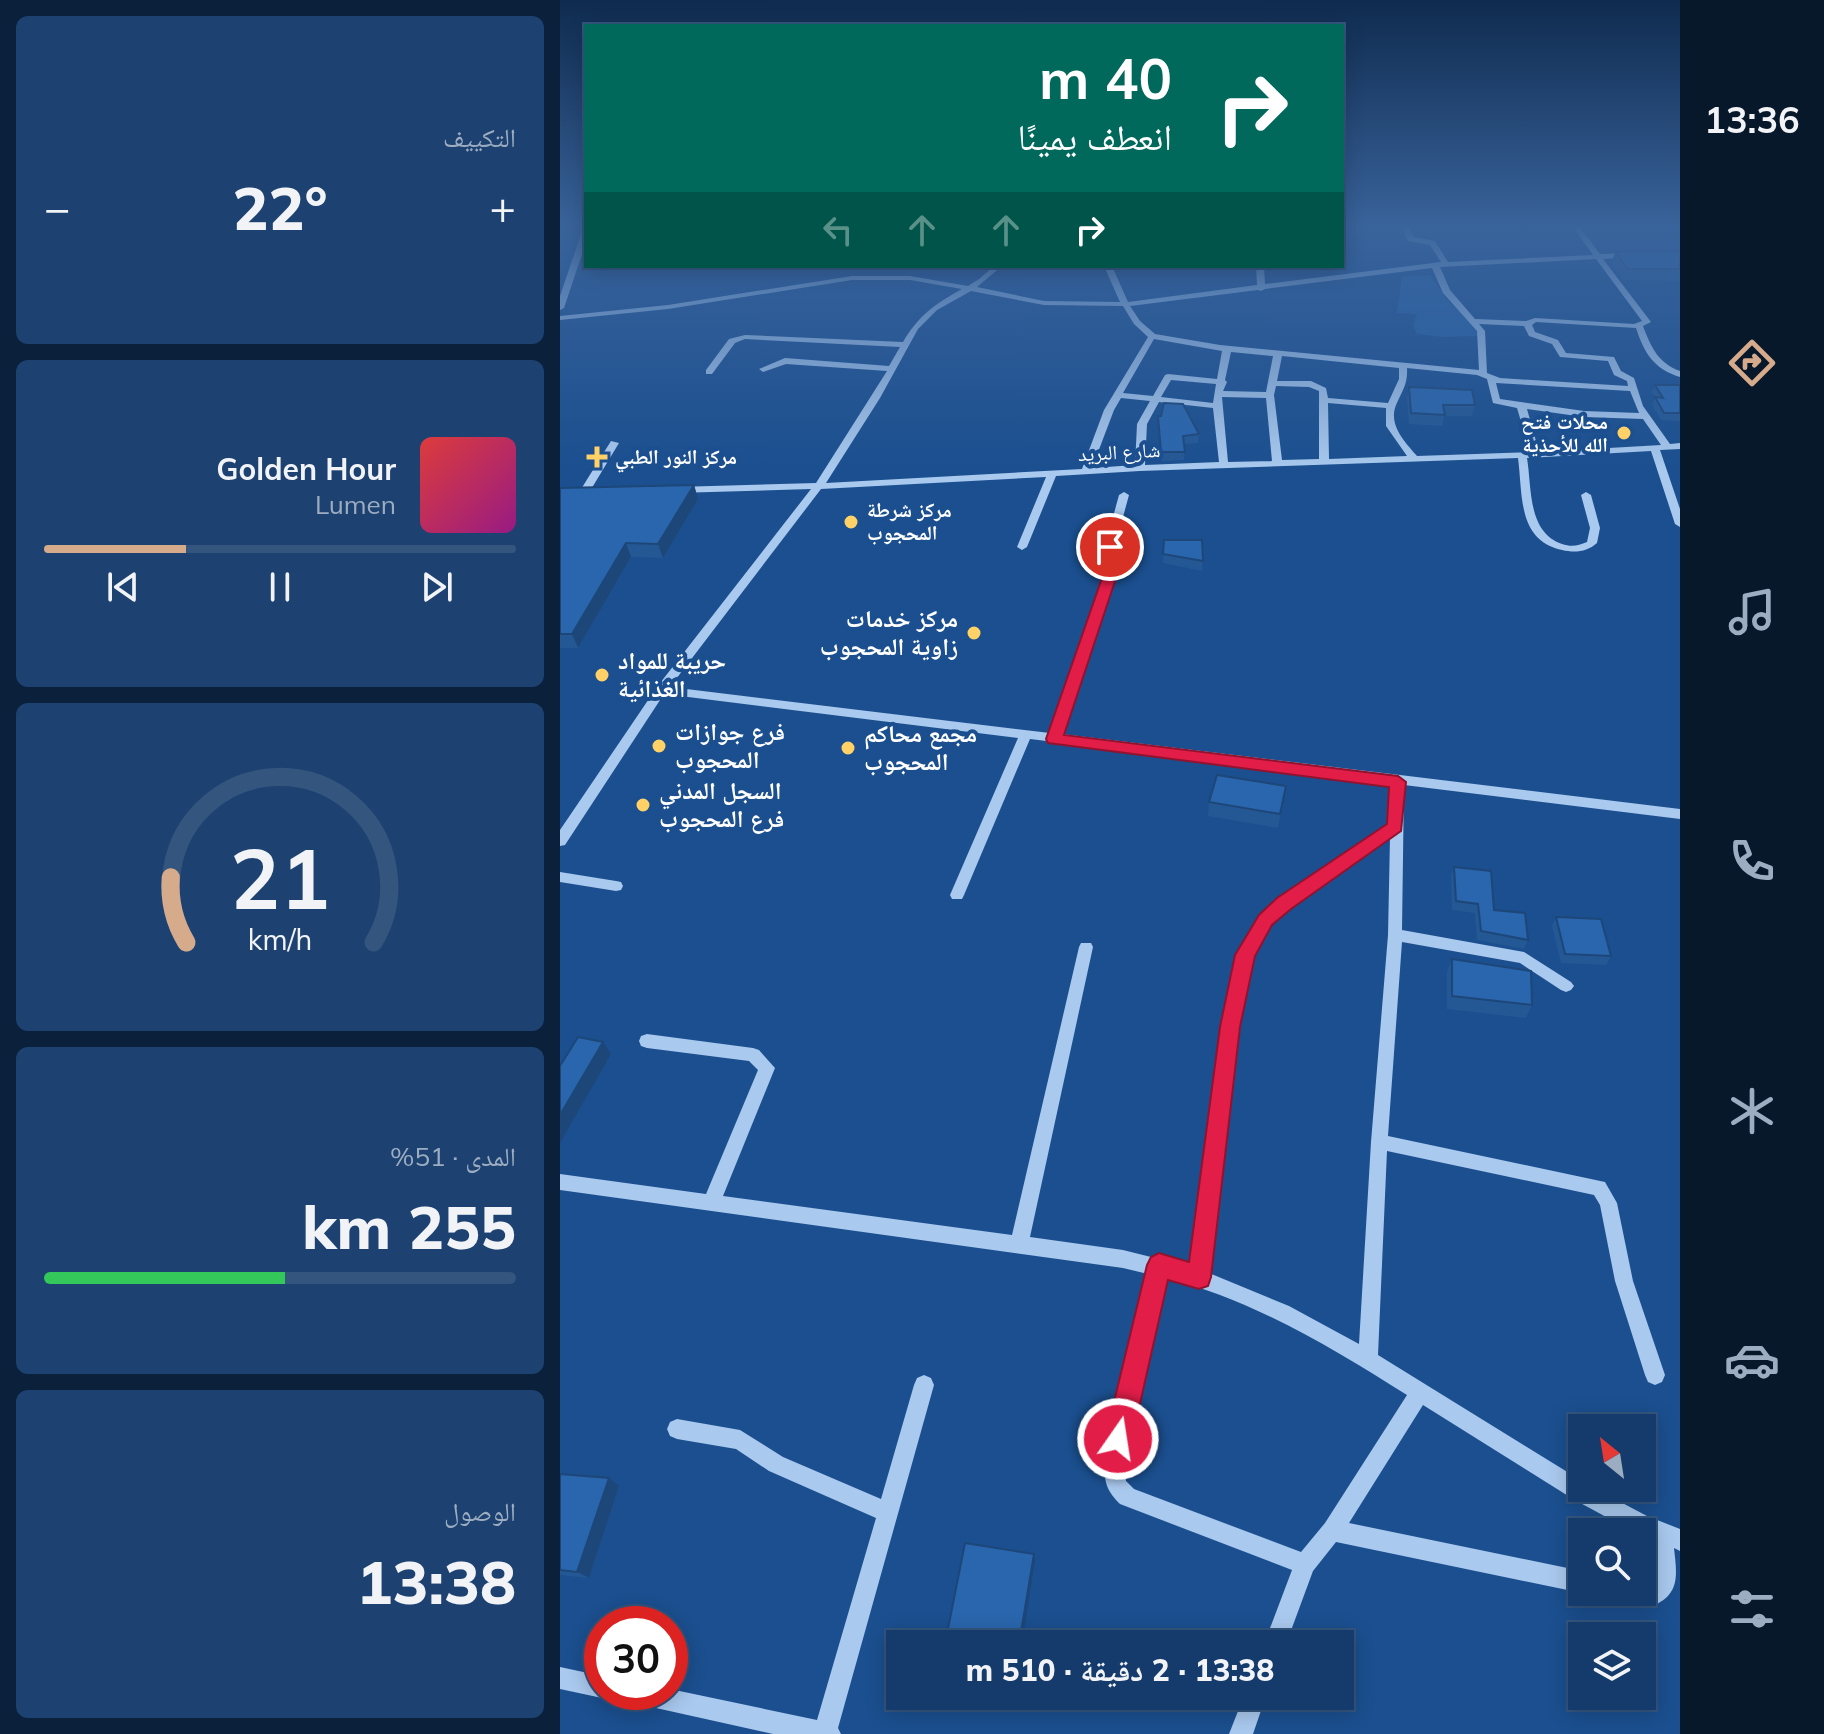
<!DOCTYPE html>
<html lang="ar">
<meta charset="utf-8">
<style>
body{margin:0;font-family:Mulish,"Noto Naskh Arabic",sans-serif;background:#1d4271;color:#f1f3f6;direction:rtl;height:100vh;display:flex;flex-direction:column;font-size:30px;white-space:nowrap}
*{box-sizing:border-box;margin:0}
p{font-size:26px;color:#9dadc1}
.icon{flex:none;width:44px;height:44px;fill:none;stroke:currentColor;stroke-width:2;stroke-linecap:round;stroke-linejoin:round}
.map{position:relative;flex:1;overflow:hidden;direction:ltr}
.panel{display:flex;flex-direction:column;gap:16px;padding:16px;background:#0b203b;width:560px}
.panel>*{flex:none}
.top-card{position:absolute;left:24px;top:24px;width:760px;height:244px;border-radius:0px;box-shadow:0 4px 20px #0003,0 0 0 2px #33557e;direction:rtl;background:#00695c;color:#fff;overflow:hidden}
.needle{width:52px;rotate:330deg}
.controls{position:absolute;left:1008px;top:1414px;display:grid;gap:16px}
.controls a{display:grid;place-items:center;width:88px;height:88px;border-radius:0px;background:#143b6b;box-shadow:0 4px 20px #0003,0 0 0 2px #33557e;font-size:40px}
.speed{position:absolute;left:24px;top:1606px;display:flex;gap:16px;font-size:40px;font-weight:700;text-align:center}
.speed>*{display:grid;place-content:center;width:104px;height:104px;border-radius:50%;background:#143b6b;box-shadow:0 4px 20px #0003,0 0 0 2px #33557e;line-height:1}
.speed .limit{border:12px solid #d22;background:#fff;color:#111}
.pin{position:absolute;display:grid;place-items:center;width:68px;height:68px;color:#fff;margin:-34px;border:4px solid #fff;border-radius:50%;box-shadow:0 2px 8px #0007}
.me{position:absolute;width:88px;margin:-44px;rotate:13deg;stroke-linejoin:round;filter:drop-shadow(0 0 6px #0008)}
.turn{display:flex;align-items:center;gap:28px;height:168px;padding:0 40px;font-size:36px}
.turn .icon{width:104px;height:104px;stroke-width:2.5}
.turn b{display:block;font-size:56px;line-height:68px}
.lanes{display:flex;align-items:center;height:76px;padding:0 40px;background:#0003;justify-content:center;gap:40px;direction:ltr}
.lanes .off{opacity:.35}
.big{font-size:60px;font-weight:800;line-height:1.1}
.panel .widget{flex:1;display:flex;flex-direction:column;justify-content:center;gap:12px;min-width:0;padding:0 28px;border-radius:12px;background:#1d4271}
.panel .dial{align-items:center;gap:0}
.dial svg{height:208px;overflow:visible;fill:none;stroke:#33557e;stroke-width:7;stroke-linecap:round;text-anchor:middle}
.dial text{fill:#f1f3f6;stroke:none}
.song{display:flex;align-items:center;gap:24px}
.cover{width:96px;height:96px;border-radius:12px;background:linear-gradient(135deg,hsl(0 70% 55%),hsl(310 70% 35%))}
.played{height:8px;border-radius:4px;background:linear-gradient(90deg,#d6ab8b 30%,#33557e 30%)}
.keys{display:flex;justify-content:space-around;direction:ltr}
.heat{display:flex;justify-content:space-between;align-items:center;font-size:44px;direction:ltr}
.charge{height:12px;border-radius:6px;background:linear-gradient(90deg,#34c759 51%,#33557e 0)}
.trip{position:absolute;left:326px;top:1630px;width:468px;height:80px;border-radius:0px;background:#143b6b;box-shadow:0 4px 20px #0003,0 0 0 2px #33557e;font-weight:800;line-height:80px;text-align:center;direction:rtl}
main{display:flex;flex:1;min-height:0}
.dock{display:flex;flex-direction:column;width:144px;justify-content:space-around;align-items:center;background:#08182b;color:#9dadc1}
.dock .icon{width:56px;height:56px}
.dock .active{color:#d6ab8b}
.dock b{font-size:36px;color:#f1f3f6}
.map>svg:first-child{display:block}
</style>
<main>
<nav class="dock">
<b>13:36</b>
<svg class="icon active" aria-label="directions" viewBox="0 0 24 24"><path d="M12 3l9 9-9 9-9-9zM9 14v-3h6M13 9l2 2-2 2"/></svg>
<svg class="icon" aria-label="music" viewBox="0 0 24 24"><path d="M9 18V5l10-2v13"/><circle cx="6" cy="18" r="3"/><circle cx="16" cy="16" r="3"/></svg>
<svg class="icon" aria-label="phone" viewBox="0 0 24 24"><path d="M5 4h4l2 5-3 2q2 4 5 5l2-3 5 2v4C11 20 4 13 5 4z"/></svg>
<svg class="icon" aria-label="climate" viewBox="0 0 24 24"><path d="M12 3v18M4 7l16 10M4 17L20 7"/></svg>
<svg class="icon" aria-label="car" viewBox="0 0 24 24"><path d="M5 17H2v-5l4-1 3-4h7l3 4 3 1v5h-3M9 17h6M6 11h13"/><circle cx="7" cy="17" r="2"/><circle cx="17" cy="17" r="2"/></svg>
<svg class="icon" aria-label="filters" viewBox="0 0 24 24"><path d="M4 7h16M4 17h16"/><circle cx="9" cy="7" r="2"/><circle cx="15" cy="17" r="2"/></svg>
</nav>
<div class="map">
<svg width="1120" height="1734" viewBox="0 0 1120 1734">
<rect width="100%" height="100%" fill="#1b4f8f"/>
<path fill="#2461a8" d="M870 275 888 301 912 319 919 332 917 336 883 337 857 334 853 325 857 314 837 313 842 277Z"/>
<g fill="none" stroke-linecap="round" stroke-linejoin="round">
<g fill="#a9c9ee" fill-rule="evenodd">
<path d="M842 227H849L854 237 875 241 888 262 1033 255 1013 227H1020L1040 254 1074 253 1075 255 1071 257 1043 259 1091 322 1083 326C1091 347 1098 363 1120 371V377C1094 369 1084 353 1076 328L976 322 972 325 975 332 998 340 1006 353 1054 357 1061 371 1074 378 1083 406 1110 444 1120 443V449L1100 450 1120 509V527L1115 524 1091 451 967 458C972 487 967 532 1002 544 1011 547 1018 546 1027 542L1030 528 1021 495 1026 492 1031 495 1040 528 1037 543C1027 552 1015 553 1002 550 957 540 963 495 958 458L580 471 496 476 467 547 462 550 457 547 486 477 261 489 110 687 490 733 546 572 541 561 559 495 564 492 569 495 551 561 556 572 502 734 1120 809V819L844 785 842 930 964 952 1011 982 1014 986 1011 990 1006 992 1001 990 960 963 842 942 828 1136 1045 1182 1057 1203 1073 1281 1105 1375 1102 1382 1095 1385 1088 1382 1085 1375 1055 1281 1040 1205 1034 1195 827 1151 818 1355 1022 1481V1488H1034L1087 1516 1120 1529V1551L1114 1548C1117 1575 1120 1593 1095 1605L1074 1600 1071 1592H1082V1581L1092 1583 1096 1579 1092 1540 1082 1535V1532L1072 1531 1013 1499 863 1405 789 1523 1022 1571V1592H1024L1022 1593 776 1542 753 1571 726 1644H704L732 1570 560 1504C543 1487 545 1479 544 1456L588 1274 563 1268 0 1190V1174L146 1194 198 1070 189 1061 87 1048 81 1046 79 1041 81 1036 87 1034 193 1048 199 1050 215 1068 163 1196 452 1235 519 947 521 943H531L533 947 470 1237 563 1250 595 1258 599 1256 631 1267 662 1027 678 955 701 916 719 900 830 823 831 783 470 739 404 895 402 899H392L390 895 458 738 104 694 5 845 0 846V830L97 687 251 489 116 493 111 490 116 487 256 483 327 371 226 364 203 372 199 369 225 358 329 366 340 347 185 339 175 343 152 374H146V370L169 339 185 335 343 342C359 315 375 304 402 289L350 280H292L108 309 0 320V316L108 305 292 276H350L408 286 419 279 434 266H442L417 287 484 301 560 302 544 266H552L568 302 697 285 696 266H704L705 284 881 262 870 245 848 241ZM1036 259 1082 321 1074 324 975 318 966 321 915 319 890 290 880 267ZM872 268 883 293 917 331 919 370 660 345 595 334 580 321 570 306 698 290 701 291 705 289ZM411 291 484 305 563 306 574 324 588 337 544 410 522 469 266 483 320 398 358 329 377 310ZM919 324 964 326 969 336 992 344 1000 357 1048 361 1054 375 1067 381 1068 386 940 378 927 373 925 331ZM594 339 662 351 657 379 608 374 605 375 593 396 563 393ZM671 352 713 356 706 392 663 391 667 382 665 380ZM722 356 839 368V379L828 403 768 398 766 388 751 381H717ZM847 368 917 375 927 379 933 403 957 408 970 452 857 456C845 442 828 425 836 405 842 391 848 384 847 368ZM611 380 656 384 653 403 601 397ZM936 383 1070 391 1079 413 1024 411 940 399ZM716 386 749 387 759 391V459L722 460 714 395ZM662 397 706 398 712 461 668 462ZM561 398 590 401 577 424 575 465 532 468 554 410ZM599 402 653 408 659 462 585 465 587 424ZM768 403 826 408V426L847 456 769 459ZM967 409 1024 417 1083 419 1101 445 979 452ZM830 837 828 935 811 1142 799 1344 729 1306 649 1273 678 1027 692 956 711 924 729 908ZM605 1278C692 1299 772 1348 847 1395L765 1523 741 1552 574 1489 566 1481 564 1456Z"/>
<path d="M26 229V242L4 308 0 310V296L22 231Z"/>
<path d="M51 441 59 443 27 496H19L18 494Z"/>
<path d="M0 872 56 881 61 882 63 886 61 890 56 891 0 882Z"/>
<path d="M364 1375 371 1378 374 1385 278 1728 281 1734H213L60 1700 57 1692H110V1689L257 1720 316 1518 209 1471 176 1449 117 1439 110 1436 107 1429 110 1422 117 1419 180 1430 223 1457 321 1499 354 1385 357 1378Z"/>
<path d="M0 1667 42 1676V1692H51L50 1695 42 1698 0 1689Z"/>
<path d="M684 1696H706L693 1734H669Z"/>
</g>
</g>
<g fill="#245895">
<path d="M1120 251V281L1064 280 1051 264 1055 252Z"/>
<path d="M1095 385H1120V421L1101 420 1092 405 1095 397 1092 392Z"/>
<path d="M849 387 915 405 912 416H884L882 426 849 424 847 398Z"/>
<path d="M598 416 639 434 638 443 624 444V460L601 461Z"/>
<path d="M134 485 138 499 103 558 71 557 18 648H0V488Z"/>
<path d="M604 540 643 561 642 571 603 563Z"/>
<path d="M723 800 718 828 648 816 649 802Z"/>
<path d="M894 867 934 910 968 940 964 949 917 940 915 913 892 910 891 876Z"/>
<path d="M996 917 1051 956 1046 965 1001 963 992 926Z"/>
<path d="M892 959 972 1005 966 1018 887 1009V972Z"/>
<path d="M0 1474 59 1486 29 1578 0 1575Z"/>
</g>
<g fill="#1d4779">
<path d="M134 485 138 499 103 558 98 544Z"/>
<path d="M66 543 71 557 18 648 12 634Z"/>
<path d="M43 1042 51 1054 0 1143V1115Z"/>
<path d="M49 1478 59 1486 29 1578 17 1572Z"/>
<path d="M474 1554 475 1560 462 1644H459Z"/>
</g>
<g fill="#2a66ad" stroke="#1d4779" stroke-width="2">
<path d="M1120 251V269H1068L1055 252Z"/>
<path d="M1095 385H1120V413H1104L1095 397 1103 398Z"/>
<path d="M849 387 912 390 915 405H883L885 415 851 413Z"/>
<path d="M604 403 623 404 639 434 623 436 625 452H601L598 416H601Z"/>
<path d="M134 485 98 544 66 543 12 634H0V488Z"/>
<path d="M604 540H642L643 561 603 554Z"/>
<path d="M657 775 726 786 720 814 649 802Z"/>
<path d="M894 867 931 871 934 910 965 913 968 940 921 931 918 904 896 901Z"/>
<path d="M996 917 1041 919 1051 956 1005 954Z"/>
<path d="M892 959 971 971 972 1005 892 996Z"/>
<path d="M18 1037 43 1042 0 1115V1066Z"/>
<path d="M0 1474 49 1478 17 1572 0 1570Z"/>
<path d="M405 1543 474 1554 459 1644H385Z"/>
</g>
<linearGradient id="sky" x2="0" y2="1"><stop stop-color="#0f2b4f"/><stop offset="0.48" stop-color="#39639b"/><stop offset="1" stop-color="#39639b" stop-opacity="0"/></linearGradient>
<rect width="1120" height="470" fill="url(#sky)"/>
<path fill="#e11d48" stroke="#92132f" stroke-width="2" d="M550 543 557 547 553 564 558 572 504 735 838 776 846 782 841 831 731 909 712 925 695 956 680 1027 651 1277 648 1286 639 1289 608 1280 572 1439 568 1449 558 1453 549 1449 545 1439 587 1265 591 1257 599 1253 629 1262 660 1027 675 955 699 915 717 898 827 824 829 787 488 743 486 739 544 572 539 564 543 547Z"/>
<g fill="#ffd166" stroke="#1b4f8f" stroke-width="3">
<circle cx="1064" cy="433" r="8"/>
<path d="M33 445h8v8h8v8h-8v8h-8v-8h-8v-8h8z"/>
<circle cx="291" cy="522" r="8"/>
<circle cx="414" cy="633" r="8"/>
<circle cx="42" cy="675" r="8"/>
<circle cx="99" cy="746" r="8"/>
<circle cx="288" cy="748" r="8"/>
<circle cx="83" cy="805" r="8"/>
</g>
<g text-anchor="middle" stroke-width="8" stroke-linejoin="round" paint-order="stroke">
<g font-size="20" font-weight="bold" fill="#fff" stroke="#1b4f8f" text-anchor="start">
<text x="1048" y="429" text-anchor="end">محلات فتح<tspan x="1048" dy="23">الله للأحذية</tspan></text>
<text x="55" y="464">مركز النور الطبي</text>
<text x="307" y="517">مركز شرطة<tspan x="307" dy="23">المحجوب</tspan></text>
</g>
<g font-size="20" fill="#fff" stroke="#1b4f8f">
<text transform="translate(559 452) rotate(-3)" y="7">شارع البريد</text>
</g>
<g font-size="24" font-weight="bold" fill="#fff" stroke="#1b4f8f" text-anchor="start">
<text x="398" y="627" text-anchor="end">مركز خدمات<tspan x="398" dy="28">زاوية المحجوب</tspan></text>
<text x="58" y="669">حريبة للمواد<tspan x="58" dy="28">الغذائية</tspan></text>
<text x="115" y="740">فرع جوازات<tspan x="115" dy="28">المحجوب</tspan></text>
<text x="304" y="742">مجمع محاكم<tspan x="304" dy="28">المحجوب</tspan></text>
<text x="99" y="799">السجل المدني<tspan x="99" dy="28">فرع المحجوب</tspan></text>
</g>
</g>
</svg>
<div class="controls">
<a><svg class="needle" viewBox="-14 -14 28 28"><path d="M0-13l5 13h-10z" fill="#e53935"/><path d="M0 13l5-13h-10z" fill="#9dadc1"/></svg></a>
<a><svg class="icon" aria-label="search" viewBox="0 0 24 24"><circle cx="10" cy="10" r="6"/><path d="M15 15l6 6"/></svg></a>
<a><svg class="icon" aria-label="layers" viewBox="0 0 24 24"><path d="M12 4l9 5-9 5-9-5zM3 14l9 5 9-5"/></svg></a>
</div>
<div class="speed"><div class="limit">30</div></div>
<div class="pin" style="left:550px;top:547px;background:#d93025"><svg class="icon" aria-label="arrive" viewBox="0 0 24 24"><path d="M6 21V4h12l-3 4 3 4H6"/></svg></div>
<svg class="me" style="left:558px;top:1439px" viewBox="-20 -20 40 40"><circle r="17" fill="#e11d48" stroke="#fff" stroke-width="3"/><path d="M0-11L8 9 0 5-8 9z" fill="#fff"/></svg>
<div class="trip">13:38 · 2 دقيقة · 510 m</div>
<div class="top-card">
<div class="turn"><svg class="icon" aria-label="right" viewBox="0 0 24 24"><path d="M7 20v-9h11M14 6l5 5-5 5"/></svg><div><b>40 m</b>انعطف يمينًا</div></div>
<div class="lanes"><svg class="icon off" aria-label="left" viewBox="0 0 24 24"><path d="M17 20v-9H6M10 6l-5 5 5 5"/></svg><svg class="icon off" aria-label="ahead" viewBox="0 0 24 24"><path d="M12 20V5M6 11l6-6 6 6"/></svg><svg class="icon off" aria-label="ahead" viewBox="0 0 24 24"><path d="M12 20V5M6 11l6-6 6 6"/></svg><svg class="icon" aria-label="right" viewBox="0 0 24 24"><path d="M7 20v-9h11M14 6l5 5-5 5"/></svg></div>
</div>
</div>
<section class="panel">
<div class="widget"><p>التكييف</p>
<div class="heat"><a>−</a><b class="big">22°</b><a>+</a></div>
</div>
<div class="widget">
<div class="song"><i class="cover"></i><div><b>Golden Hour</b><p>Lumen</p></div></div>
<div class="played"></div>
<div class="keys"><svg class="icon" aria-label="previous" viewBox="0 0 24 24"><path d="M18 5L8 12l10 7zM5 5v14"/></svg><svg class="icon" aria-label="pause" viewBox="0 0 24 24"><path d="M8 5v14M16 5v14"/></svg><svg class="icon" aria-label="next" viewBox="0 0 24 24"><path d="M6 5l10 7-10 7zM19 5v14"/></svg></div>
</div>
<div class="widget dial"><svg viewBox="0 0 100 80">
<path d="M14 69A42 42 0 1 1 86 69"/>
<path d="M14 69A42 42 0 0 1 8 44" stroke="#d6ab8b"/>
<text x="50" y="56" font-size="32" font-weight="700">21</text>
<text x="50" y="72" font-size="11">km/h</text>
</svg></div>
<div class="widget"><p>المدى · 51%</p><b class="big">255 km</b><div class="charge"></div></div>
<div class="widget"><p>الوصول</p><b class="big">13:38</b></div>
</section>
</main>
